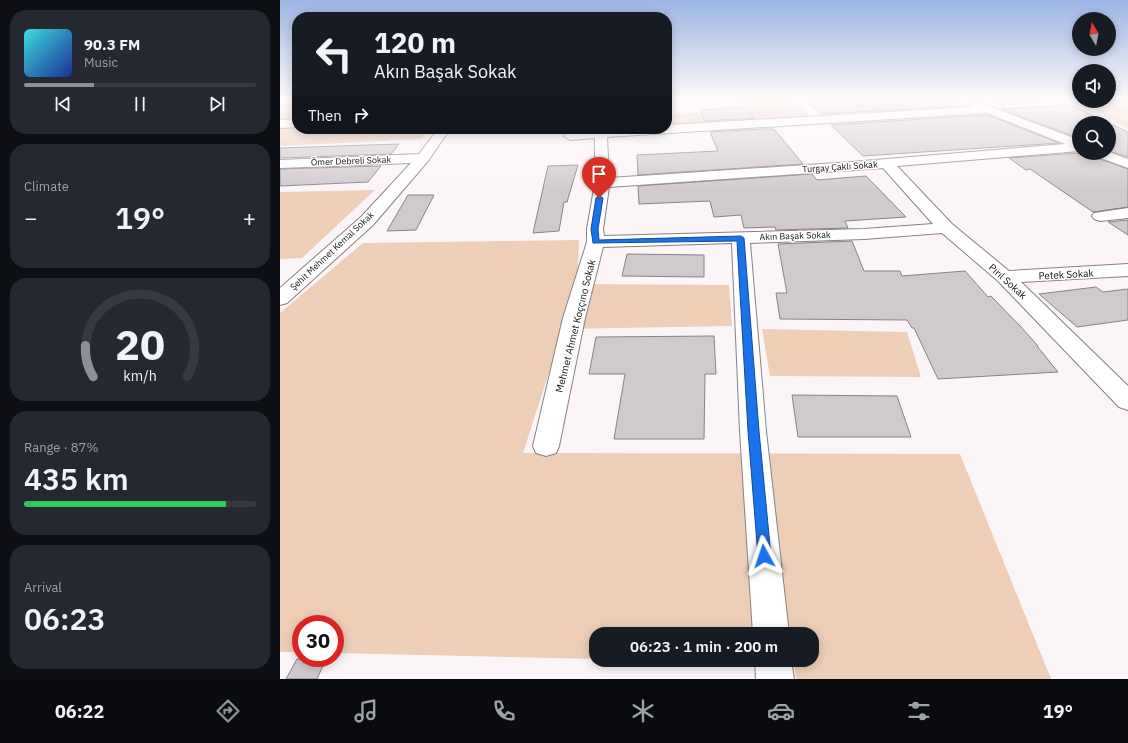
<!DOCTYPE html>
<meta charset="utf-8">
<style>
body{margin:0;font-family:"IBM Plex Sans",sans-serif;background:#242831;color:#f1f3f6;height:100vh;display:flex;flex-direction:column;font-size:15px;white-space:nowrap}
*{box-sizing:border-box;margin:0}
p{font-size:13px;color:#9ea1a6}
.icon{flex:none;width:22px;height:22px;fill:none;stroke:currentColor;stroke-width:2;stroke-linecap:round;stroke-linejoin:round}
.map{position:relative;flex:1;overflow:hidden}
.details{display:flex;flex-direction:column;gap:10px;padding:10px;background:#0d0f14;width:280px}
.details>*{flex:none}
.hud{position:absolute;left:12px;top:12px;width:380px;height:122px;border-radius:16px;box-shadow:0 2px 10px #0003;background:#171b24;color:#f1f3f6;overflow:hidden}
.needle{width:26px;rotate:350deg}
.buttons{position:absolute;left:792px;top:12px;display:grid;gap:8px}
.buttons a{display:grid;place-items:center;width:44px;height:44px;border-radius:50%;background:#171b24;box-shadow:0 2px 10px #0003;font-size:20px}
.speed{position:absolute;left:12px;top:615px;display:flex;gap:8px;font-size:20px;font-weight:700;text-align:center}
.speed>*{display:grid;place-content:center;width:52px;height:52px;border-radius:50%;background:#171b24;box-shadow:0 2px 10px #0003;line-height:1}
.speed .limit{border:6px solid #d22;background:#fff;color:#111}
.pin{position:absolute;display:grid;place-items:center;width:34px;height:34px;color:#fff;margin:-41px -17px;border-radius:50% 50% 50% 0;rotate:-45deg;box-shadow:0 0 4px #0007}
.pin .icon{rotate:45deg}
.me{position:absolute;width:44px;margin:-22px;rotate:355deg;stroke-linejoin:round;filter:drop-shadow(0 0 3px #0008)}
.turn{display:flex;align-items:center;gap:14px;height:84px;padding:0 16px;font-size:18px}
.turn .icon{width:52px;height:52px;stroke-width:2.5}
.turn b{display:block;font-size:28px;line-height:34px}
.then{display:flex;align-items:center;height:38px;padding:0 16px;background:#0003;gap:8px;font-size:15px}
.big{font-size:30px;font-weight:600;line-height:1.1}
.details .widget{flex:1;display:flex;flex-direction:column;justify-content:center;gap:6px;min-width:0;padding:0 14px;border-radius:16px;background:#242831}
.details .dial{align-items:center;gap:0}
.dial svg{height:104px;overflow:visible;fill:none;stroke:#363941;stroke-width:7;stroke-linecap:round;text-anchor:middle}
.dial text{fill:#f1f3f6;stroke:none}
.song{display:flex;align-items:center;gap:12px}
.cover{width:48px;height:48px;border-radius:6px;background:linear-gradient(135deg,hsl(180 70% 55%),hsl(230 70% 35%))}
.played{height:4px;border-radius:2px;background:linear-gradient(90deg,#8c9099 30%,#363941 30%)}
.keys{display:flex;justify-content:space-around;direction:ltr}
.heat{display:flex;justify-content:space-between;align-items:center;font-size:22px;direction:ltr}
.charge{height:6px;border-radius:3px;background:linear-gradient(90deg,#34c759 87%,#363941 0)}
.trip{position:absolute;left:309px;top:627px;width:230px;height:40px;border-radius:16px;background:#171b24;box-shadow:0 2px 10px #0003;font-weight:600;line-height:40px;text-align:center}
.menu{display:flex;height:64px;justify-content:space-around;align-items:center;background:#090b0e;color:#9ea1a6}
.menu .icon{width:28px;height:28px}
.menu .on{color:#8c9099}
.menu b{font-size:18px;color:#f1f3f6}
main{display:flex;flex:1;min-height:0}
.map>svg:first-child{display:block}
</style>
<main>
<section class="details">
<div class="widget">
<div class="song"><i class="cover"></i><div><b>90.3 FM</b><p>Music</p></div></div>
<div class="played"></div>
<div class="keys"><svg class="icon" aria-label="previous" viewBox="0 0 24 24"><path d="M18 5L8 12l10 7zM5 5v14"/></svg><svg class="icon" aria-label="pause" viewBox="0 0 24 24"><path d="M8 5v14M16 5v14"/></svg><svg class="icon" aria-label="next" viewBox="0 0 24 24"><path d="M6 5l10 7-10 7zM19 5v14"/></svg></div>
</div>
<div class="widget"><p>Climate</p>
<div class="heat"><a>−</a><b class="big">19°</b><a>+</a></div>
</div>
<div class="widget dial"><svg viewBox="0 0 100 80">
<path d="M14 69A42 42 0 1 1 86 69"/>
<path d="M14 69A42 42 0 0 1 8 45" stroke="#8c9099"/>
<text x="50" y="56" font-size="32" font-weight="700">20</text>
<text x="50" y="72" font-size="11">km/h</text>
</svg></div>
<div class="widget"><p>Range · 87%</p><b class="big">435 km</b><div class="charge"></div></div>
<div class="widget"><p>Arrival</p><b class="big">06:23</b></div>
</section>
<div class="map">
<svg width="848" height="679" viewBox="0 0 848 679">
<rect width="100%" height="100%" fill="#fcf5f7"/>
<g fill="#eeceb7">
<path d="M452 98H511L531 117 387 126V114L457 111Z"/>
<path d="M696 98H799V101H829V98H848V129L800 101 718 106Z"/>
<path d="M17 105V129H150L141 139 0 146V106Z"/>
<path d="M95 190 22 258 0 259V192Z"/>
<path d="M299 240 297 284 449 285 452 326 283 329 243 453 680 454 771 679H516L514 663 375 660H532V634H316V659L55 653V624H21V652H0V313L83 243Z"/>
<path d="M482 329 627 332 641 377 490 376Z"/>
</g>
<g fill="#d0cace" stroke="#878286">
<path d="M523 98H663L668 102 676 101 686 106 540 114Z"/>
<path d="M790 105 829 123H799V138L721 109Z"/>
<path d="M459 107 460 109H467L475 118 425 121 420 110Z"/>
<path d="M707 115 779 143 583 156 551 125Z"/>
<path d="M829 123 848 132V157L829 151Z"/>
<path d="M482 129H494L523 164 358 175 357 155 438 151 430 132Z"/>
<path d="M119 144 111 154 0 158V148Z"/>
<path d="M799 153H812L814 157 848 169V207L813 212 750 169 746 170 729 158Z"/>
<path d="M298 165 287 202H284L279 231 253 233 268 166Z"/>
<path d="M101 166 88 182 0 186V169Z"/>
<path d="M532 174 537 180 586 176 626 217 565 221 568 228 496 230 495 227 464 228 461 215 434 217 430 201 359 204 358 186Z"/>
<path d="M128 195H154L136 230 107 231Z"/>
<path d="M848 220V235L828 222Z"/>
<path d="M572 241 584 271H620L622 276 685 271 708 297 711 296 741 327 758 346H757L778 372 658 379 634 328H632L627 320 500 319 496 293H507L498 244Z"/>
<path d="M347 254 424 255V277L342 276Z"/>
<path d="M816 287 823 292 848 289V320L797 327 759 294Z"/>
<path d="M434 336 436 374H425L424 439H334L345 374H309L316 337Z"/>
<path d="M512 395 617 396 631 437H518Z"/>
<path d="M17 659H46L37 679H6Z"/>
</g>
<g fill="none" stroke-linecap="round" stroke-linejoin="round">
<g stroke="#888183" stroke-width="2">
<g id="minor">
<path d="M4 98H17V101L0 106V99Z"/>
<path d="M696 101 799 140V151L617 166 672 224 729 271 848 264V276L741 282 848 386V410L839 407 718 281 662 233 584 239 470 243 486 431 509 634H473L460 431 452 243 323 247 305 318 279 446 276 453 266 456 256 453 253 446 283 318 307 242V229L315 183V138L290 140 284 136C290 127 372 129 387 129V125L693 107 690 104ZM707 113 785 144 571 162 329 178 327 137ZM603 168 653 224 584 229 324 236 323 229 329 187Z"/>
<path d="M17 119V127L0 128V120Z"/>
<path d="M158 129H170L148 161 93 225 7 303 0 305V288L81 217 131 163 0 168V160L139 154Z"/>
<path d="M829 152 848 159V168L815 156 813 153Z"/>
<path d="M848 208V218L820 221 814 219 812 216 814 213Z"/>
<path d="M475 660H511L514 679H476Z"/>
</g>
</g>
<use href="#minor" fill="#fff" fill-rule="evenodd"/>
</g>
<linearGradient id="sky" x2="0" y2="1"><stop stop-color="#9bb4e3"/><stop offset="0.51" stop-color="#fefafb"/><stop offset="1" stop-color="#fefafb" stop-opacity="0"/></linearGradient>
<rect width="848" height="194" fill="url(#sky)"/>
<path fill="#1a73e8" stroke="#114b97" d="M319 196 323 198 318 229 319 240 461 236 464 238 479 431 491 556 489 560 484 562 479 560 478 556 468 431 457 241 313 243 311 229 316 198Z"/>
<g text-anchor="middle" stroke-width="3" stroke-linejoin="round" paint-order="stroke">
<g font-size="9" fill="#121010" stroke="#fff">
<text transform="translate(71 161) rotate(-2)" y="3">Ömer Debreli Sokak</text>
<text transform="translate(560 167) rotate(-4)" y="3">Turgay Çaklı Sokak</text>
<text transform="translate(515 236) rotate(-2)" y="3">Akın Başak Sokak</text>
<text transform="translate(52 251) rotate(-43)" y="3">Şehit Mehmet Kemal Sokak</text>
</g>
<g font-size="10" fill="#121010" stroke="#fff">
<text transform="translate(786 274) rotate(-3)" y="4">Petek Sokak</text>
<text transform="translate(728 281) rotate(42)" y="4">Pırıl Sokak</text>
<text transform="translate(295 326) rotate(-76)" y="4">Mehmet Ahmet Koççıno Sokak</text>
</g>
</g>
</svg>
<div class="buttons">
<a><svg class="needle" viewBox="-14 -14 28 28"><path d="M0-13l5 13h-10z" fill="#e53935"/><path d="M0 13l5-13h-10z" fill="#9ea1a6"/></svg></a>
<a><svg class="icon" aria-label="sound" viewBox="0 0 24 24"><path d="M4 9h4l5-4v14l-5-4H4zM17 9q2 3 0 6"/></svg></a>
<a><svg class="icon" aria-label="search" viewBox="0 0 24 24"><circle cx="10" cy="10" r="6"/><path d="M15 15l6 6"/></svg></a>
</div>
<div class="speed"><div class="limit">30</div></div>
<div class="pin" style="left:319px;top:198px;background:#d93025"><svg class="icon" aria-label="arrive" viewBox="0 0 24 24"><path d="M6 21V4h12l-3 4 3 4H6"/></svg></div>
<svg class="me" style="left:484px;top:556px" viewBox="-20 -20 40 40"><path d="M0-17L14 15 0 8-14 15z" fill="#1a73e8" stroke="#fff" stroke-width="4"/></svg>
<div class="trip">06:23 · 1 min · 200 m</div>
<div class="hud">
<div class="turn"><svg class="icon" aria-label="left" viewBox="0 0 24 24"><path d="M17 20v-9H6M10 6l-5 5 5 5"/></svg><div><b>120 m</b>Akın Başak Sokak</div></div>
<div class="then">Then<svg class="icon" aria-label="right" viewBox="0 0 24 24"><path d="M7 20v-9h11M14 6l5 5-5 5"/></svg></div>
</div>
</div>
</main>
<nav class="menu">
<b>06:22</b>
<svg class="icon on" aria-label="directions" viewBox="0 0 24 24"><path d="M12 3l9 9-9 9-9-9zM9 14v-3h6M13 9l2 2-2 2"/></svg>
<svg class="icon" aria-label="music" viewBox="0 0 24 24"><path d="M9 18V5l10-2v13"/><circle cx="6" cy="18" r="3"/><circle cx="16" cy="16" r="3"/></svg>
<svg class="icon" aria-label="phone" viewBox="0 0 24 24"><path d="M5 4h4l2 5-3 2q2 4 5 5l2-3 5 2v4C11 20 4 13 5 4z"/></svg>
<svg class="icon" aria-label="climate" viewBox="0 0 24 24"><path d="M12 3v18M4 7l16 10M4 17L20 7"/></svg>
<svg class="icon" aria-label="car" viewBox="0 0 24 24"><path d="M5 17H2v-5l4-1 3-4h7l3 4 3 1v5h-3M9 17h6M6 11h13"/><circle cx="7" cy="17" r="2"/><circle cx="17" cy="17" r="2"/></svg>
<svg class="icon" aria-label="filters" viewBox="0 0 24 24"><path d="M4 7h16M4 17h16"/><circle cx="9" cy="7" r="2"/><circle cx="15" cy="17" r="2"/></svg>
<b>19°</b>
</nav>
